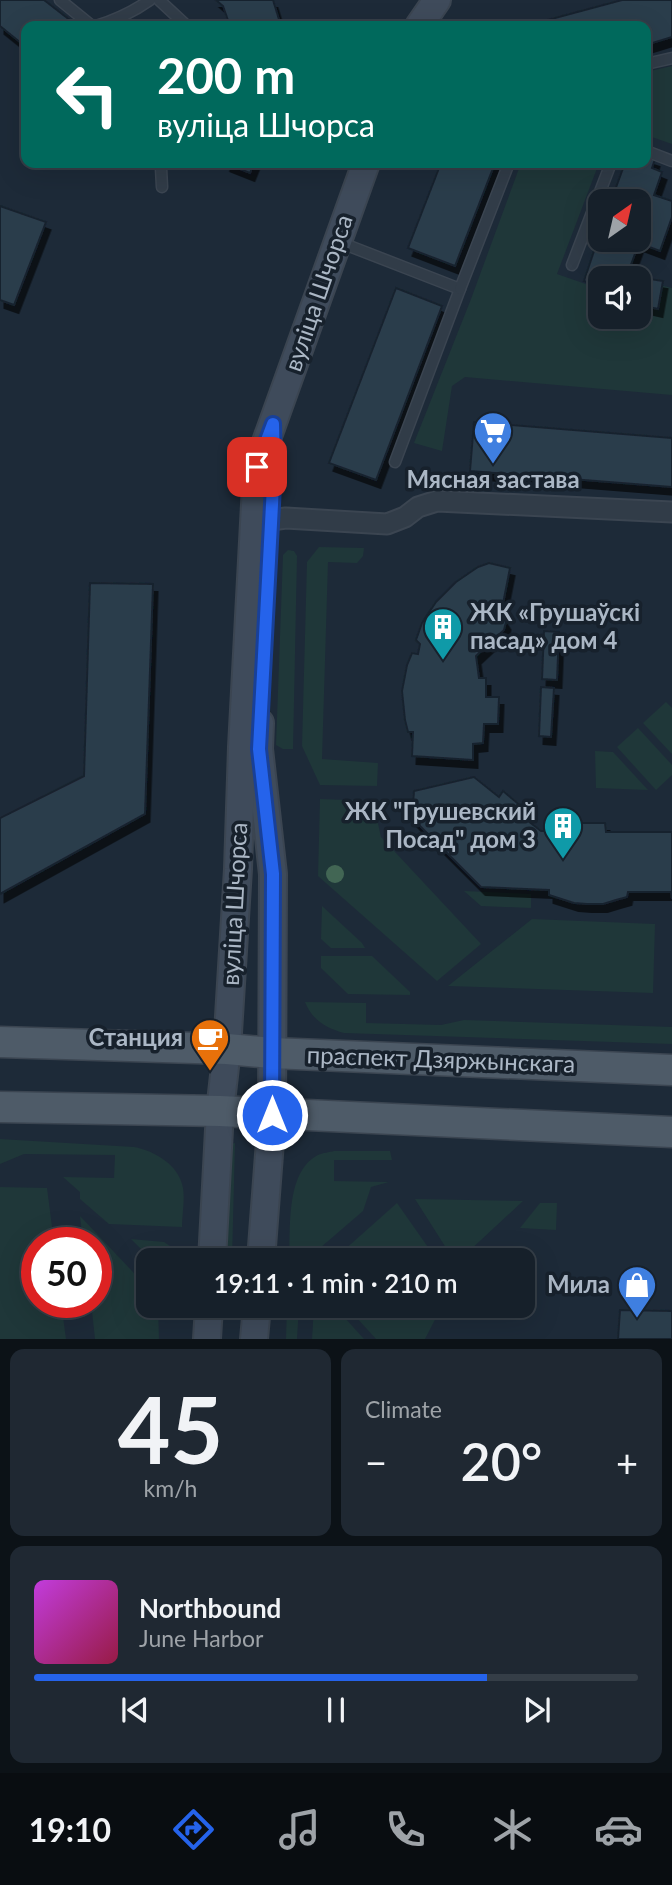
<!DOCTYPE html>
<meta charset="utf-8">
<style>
body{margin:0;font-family:Lato,sans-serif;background:#1f2832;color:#f1f3f6;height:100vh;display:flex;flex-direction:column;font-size:26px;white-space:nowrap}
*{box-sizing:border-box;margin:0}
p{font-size:23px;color:#9ea3a8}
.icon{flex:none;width:38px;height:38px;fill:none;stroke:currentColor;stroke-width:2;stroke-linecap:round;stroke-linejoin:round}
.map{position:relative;height:1339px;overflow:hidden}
.details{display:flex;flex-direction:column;gap:10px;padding:10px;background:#0c1217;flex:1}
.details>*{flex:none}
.hud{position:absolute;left:21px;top:21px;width:630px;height:147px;border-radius:14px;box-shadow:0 7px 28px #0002,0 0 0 2px #353e47;background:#00695c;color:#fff;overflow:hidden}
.needle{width:46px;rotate:34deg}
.fabs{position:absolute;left:588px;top:189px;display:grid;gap:14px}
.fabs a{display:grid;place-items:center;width:63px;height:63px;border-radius:14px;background:#16202a;box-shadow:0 7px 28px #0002,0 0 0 2px #353e47;font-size:35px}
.speed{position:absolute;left:21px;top:1227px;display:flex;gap:14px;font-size:35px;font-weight:700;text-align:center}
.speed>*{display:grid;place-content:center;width:91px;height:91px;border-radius:50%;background:#16202a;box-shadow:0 7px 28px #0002,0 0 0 2px #353e47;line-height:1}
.speed .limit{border:10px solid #d22;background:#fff;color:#111}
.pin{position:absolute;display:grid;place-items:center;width:60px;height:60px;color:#fff;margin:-30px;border-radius:14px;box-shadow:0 4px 10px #0006}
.me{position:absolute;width:77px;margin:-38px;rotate:0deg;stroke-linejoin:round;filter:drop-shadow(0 0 5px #0008)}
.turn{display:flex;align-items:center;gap:24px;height:147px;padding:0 21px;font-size:32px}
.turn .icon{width:91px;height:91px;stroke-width:2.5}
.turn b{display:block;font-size:49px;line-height:60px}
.big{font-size:52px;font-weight:600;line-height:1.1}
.details .card{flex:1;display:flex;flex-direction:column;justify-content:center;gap:10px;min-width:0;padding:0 24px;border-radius:14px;background:#1f2832}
.details .dial{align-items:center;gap:0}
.dial b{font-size:91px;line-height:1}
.song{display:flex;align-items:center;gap:21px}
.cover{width:84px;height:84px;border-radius:10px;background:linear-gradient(135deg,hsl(290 70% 55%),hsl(340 70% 35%))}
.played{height:7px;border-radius:4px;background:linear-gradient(90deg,#2563eb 75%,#353e47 75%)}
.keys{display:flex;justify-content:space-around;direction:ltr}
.heat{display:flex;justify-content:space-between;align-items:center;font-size:38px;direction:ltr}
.details .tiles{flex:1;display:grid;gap:10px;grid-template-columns:1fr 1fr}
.card:last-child{grid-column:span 2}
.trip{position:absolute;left:136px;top:1248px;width:399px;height:70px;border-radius:14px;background:#16202a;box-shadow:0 7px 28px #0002,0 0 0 2px #353e47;font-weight:600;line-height:70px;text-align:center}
.tab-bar{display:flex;height:112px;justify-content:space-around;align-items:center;background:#090d11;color:#9ea3a8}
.tab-bar .icon{width:49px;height:49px}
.tab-bar .selected{color:#2563eb}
.tab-bar b{font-size:32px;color:#f1f3f6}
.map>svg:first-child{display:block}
</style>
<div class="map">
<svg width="672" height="1339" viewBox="0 0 672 1339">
<defs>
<filter id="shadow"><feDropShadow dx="4.5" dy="8" stdDeviation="0" flood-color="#0009"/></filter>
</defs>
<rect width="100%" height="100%" fill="#1d2a38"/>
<g fill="#1f3739">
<path d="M672 66V144L646 135V72Z"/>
<path d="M521 163H599L557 274 600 289V317H639V280L672 288V395L465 377 452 386 442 451 414 443 471 299Z"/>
<path d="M319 547 364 548 363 556 357 563 328 562 322 759 378 763 377 786 320 785 302 746 307 562Z"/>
<path d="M288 550 294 551 297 556 293 749H283L276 745 283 555Z"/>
<path d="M666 702 672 708V754L643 723Z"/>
<path d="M638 728 672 765V775L656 790 617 747Z"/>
<path d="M595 751 613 752 648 790 596 788Z"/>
<path d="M320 799 373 801 381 837 481 944 437 981 318 876Z"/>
<path d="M464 891 531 894V908L481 906Z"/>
<path d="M322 906 362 943 365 948H331L321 939Z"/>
<path d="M532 919 655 924 653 993 448 986Z"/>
<path d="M321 956H372L410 992V995L348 994 321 968Z"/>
<path d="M305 1002 366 1003V1023L441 1025 464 1020 672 1027V1044L344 1033C326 1028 312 1020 305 1002Z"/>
<path d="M0 1139 134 1147C155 1151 179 1165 183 1188 185 1200 182 1215 182 1227L109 1224 80 1199V1192L63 1177 114 1178 115 1155 24 1154 0 1164Z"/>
<path d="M235 1143 232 1260H227L231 1144Z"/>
<path d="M334 1151H390L392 1160H334V1181L389 1182 371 1187 363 1211 306 1260H289C291 1229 285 1172 318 1155 322 1153 330 1152 334 1151Z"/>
<path d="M0 1187 47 1188 54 1242H37V1302H61L66 1339H0Z"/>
<path d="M415 1199 523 1201 467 1253 448 1251Z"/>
<path d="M397 1203 437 1260H333Z"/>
<path d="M540 1203H557L556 1230 520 1228Z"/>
<path d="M80 1216 149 1289V1306H158L159 1339H95L91 1302H96V1242H83Z"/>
<path d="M131 1239 164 1242 170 1246 169 1260H152Z"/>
<path d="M287 1306H299L297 1339H286Z"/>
<path d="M314 1306H334L364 1339H312Z"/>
<path d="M346 1306H442L425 1339H376Z"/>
</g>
<g fill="#2c3c4c" stroke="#19232e" stroke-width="2" filter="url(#shadow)">
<path d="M0 0H44L71 21 67 26H26V47L0 26Z"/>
<path d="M216 0H273L281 26H230L223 6Z"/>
<path d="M622 0H672V37L646 45V26L529 25Z"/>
<path d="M646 156 655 159 652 168 662 172 654 195 672 201V217L660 251 639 243 626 278H600V286L584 281 600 233V240H639V201H611L625 163H646Z"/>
<path d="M225 163H254L250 173Z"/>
<path d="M441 163H495L455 266 408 248Z"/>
<path d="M0 206 46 222 14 305 0 300Z"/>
<path d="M650 279 663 281 658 309 645 306Z"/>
<path d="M396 288 442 306 376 480 329 463Z"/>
<path d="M474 422 672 438V487L470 471Z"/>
<path d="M489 563 510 568 501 614 506 622 504 630 476 656 479 678H486V697H499L498 724H484L483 743 473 744V760L412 756 413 732H408L405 720 402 691 407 665 412 653 418 654 420 644 416 640 422 623 436 602 456 582 478 567Z"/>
<path d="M90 583 153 584 145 814 0 894V818L84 776Z"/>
<path d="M544 631 559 632 557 680 542 679Z"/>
<path d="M541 687 554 688 551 737 539 736Z"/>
<path d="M474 777 499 797 503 791 528 812 523 817 541 831H575L576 823H605L606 832H672V899L671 892H628L627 897 616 900 603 904H587L574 903 549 895V890L481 887 412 818 414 791Z"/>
<path d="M391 1249 399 1255 395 1260H382Z"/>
<path d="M620 1310 672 1311V1339H618Z"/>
</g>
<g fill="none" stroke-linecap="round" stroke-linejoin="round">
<g stroke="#3b4551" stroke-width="13">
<g id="lane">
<path d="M60 0 92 26"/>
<path d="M159 0 187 26"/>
<path d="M96 26C116 20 133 12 150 0"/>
<path d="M646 64 672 58"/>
<path d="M646 151 672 161"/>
<path d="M162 187 161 168 164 163"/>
<path d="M339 242 460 289 395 462"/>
<path d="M572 265 611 163"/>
<path d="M460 289 509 163"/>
</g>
</g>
<g stroke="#3b4551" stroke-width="23">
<path id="street" d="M271 520 286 518 387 524 405 517 418 507 437 501 672 512"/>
</g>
<g stroke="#3b4551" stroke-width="30">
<g id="secondary">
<path d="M419 26 437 0"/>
<path d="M260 723 259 749 273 874 272 1115 261 1260"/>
<path d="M212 1260 220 1111 227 1049 238 869 242 747 257 467 366 163"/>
<path d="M207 1339 209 1306"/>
<path d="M254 1339 257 1306"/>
</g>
</g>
<g stroke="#3b4551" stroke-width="33">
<g id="primary">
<path d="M0 1042 227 1049 272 1053 672 1070"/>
<path d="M0 1107 220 1111 672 1132"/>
</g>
</g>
<use href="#lane" stroke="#313c48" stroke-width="10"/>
<use href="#street" stroke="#313c48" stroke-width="19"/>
<use href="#secondary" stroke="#3f4b5b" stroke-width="26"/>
<use href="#primary" stroke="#4e5b68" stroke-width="30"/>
</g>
<circle fill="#426654" cx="335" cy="874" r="9"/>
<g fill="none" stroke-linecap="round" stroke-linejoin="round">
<g stroke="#184099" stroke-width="18">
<path id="route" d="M257 467 273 424 274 467 259 749 273 874 272 1115"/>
</g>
<use href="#route" stroke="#2563eb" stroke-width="12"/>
</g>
<defs>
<g id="supermarket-pin" transform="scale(2.0125)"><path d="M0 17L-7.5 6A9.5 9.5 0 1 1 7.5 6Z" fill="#3f7fe0" stroke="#17212c"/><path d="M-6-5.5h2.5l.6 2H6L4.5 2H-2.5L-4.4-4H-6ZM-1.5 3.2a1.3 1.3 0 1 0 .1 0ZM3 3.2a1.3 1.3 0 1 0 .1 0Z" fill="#fff"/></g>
<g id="building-pin" transform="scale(2.0125)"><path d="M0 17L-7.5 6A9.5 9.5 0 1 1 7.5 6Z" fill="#0f9aa8" stroke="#17212c"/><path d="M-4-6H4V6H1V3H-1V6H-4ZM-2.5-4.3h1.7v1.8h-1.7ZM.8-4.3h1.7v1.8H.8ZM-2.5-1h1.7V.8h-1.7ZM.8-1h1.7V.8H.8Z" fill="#fff"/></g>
<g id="cafe-pin" transform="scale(2.0125)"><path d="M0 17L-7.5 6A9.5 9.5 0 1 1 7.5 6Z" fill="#e8710a" stroke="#17212c"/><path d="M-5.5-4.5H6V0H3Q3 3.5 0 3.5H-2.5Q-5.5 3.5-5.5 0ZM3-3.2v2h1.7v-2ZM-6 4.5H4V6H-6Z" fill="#fff"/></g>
<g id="shop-pin" transform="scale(2.0125)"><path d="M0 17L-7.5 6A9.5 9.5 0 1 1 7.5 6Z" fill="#3f7fe0" stroke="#17212c"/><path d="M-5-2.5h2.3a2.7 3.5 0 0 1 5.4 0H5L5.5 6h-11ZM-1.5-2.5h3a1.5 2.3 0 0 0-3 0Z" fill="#fff"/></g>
</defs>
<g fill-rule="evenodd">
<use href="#supermarket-pin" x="493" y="431"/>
<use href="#building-pin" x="443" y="627"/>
<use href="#building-pin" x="563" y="826"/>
<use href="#cafe-pin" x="210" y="1038"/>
<use href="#shop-pin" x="637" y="1285"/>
</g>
<g text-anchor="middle" stroke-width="7" stroke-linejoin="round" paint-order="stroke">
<g font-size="24" fill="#abb7c5" stroke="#17212c">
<text transform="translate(319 293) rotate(-71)" y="8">вуліца Шчорса</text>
<text transform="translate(235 904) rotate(-87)" y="8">вуліца Шчорса</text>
<text transform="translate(441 1060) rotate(2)" y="8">праспект Дзяржынскага</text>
</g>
<g font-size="24" font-weight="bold" fill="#abb7c5" stroke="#17212c" text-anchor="end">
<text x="493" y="488" text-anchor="middle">Мясная застава</text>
<text x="470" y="621" text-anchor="start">ЖК «Грушаўскі<tspan x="470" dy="28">пасад» дом 4</tspan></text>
<text x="536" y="820">ЖК "Грушевский<tspan x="536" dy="28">Посад" дом 3</tspan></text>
<text x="183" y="1046">Станция</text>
<text x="610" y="1293">Мила</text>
</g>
</g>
</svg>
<div class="fabs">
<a><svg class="needle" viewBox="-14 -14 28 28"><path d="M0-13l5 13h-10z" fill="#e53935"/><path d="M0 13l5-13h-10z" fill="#9ea3a8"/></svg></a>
<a><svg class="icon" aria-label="sound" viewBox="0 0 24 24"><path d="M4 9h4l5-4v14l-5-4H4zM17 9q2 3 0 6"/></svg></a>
</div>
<div class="speed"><div class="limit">50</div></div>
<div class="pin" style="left:257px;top:467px;background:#d93025"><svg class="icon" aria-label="arrive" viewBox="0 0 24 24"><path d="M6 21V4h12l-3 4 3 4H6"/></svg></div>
<svg class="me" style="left:272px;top:1115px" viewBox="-20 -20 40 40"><circle r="17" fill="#2563eb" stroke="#fff" stroke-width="3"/><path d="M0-11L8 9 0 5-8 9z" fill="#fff"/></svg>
<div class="trip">19:11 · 1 min · 210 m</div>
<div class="hud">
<div class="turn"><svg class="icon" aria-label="left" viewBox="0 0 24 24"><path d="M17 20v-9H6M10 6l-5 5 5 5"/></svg><div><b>200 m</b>вуліца Шчорса</div></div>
</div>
</div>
<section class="details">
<div class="tiles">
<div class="card dial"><b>45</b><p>km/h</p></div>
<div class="card"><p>Climate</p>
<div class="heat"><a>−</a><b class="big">20°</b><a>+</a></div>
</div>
<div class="card">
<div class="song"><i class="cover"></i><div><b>Northbound</b><p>June Harbor</p></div></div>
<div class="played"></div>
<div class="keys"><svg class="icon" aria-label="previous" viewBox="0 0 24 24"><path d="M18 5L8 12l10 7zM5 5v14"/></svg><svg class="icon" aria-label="pause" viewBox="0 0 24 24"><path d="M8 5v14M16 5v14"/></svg><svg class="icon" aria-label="next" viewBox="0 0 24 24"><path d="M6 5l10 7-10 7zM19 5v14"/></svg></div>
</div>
</div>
</section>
<nav class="tab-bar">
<b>19:10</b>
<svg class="icon selected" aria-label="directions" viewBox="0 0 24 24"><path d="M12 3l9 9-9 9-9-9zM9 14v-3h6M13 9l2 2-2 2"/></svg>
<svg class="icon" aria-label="music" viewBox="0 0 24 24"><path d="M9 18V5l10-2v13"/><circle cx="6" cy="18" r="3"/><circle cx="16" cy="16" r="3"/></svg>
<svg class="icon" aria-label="phone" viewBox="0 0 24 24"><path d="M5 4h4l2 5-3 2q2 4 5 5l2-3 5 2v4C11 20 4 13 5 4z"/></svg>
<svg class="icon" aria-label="climate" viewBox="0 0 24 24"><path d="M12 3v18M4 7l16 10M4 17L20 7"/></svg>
<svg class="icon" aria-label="car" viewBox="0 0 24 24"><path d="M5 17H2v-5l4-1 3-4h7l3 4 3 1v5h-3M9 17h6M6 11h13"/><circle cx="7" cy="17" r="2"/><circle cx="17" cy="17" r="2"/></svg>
</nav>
